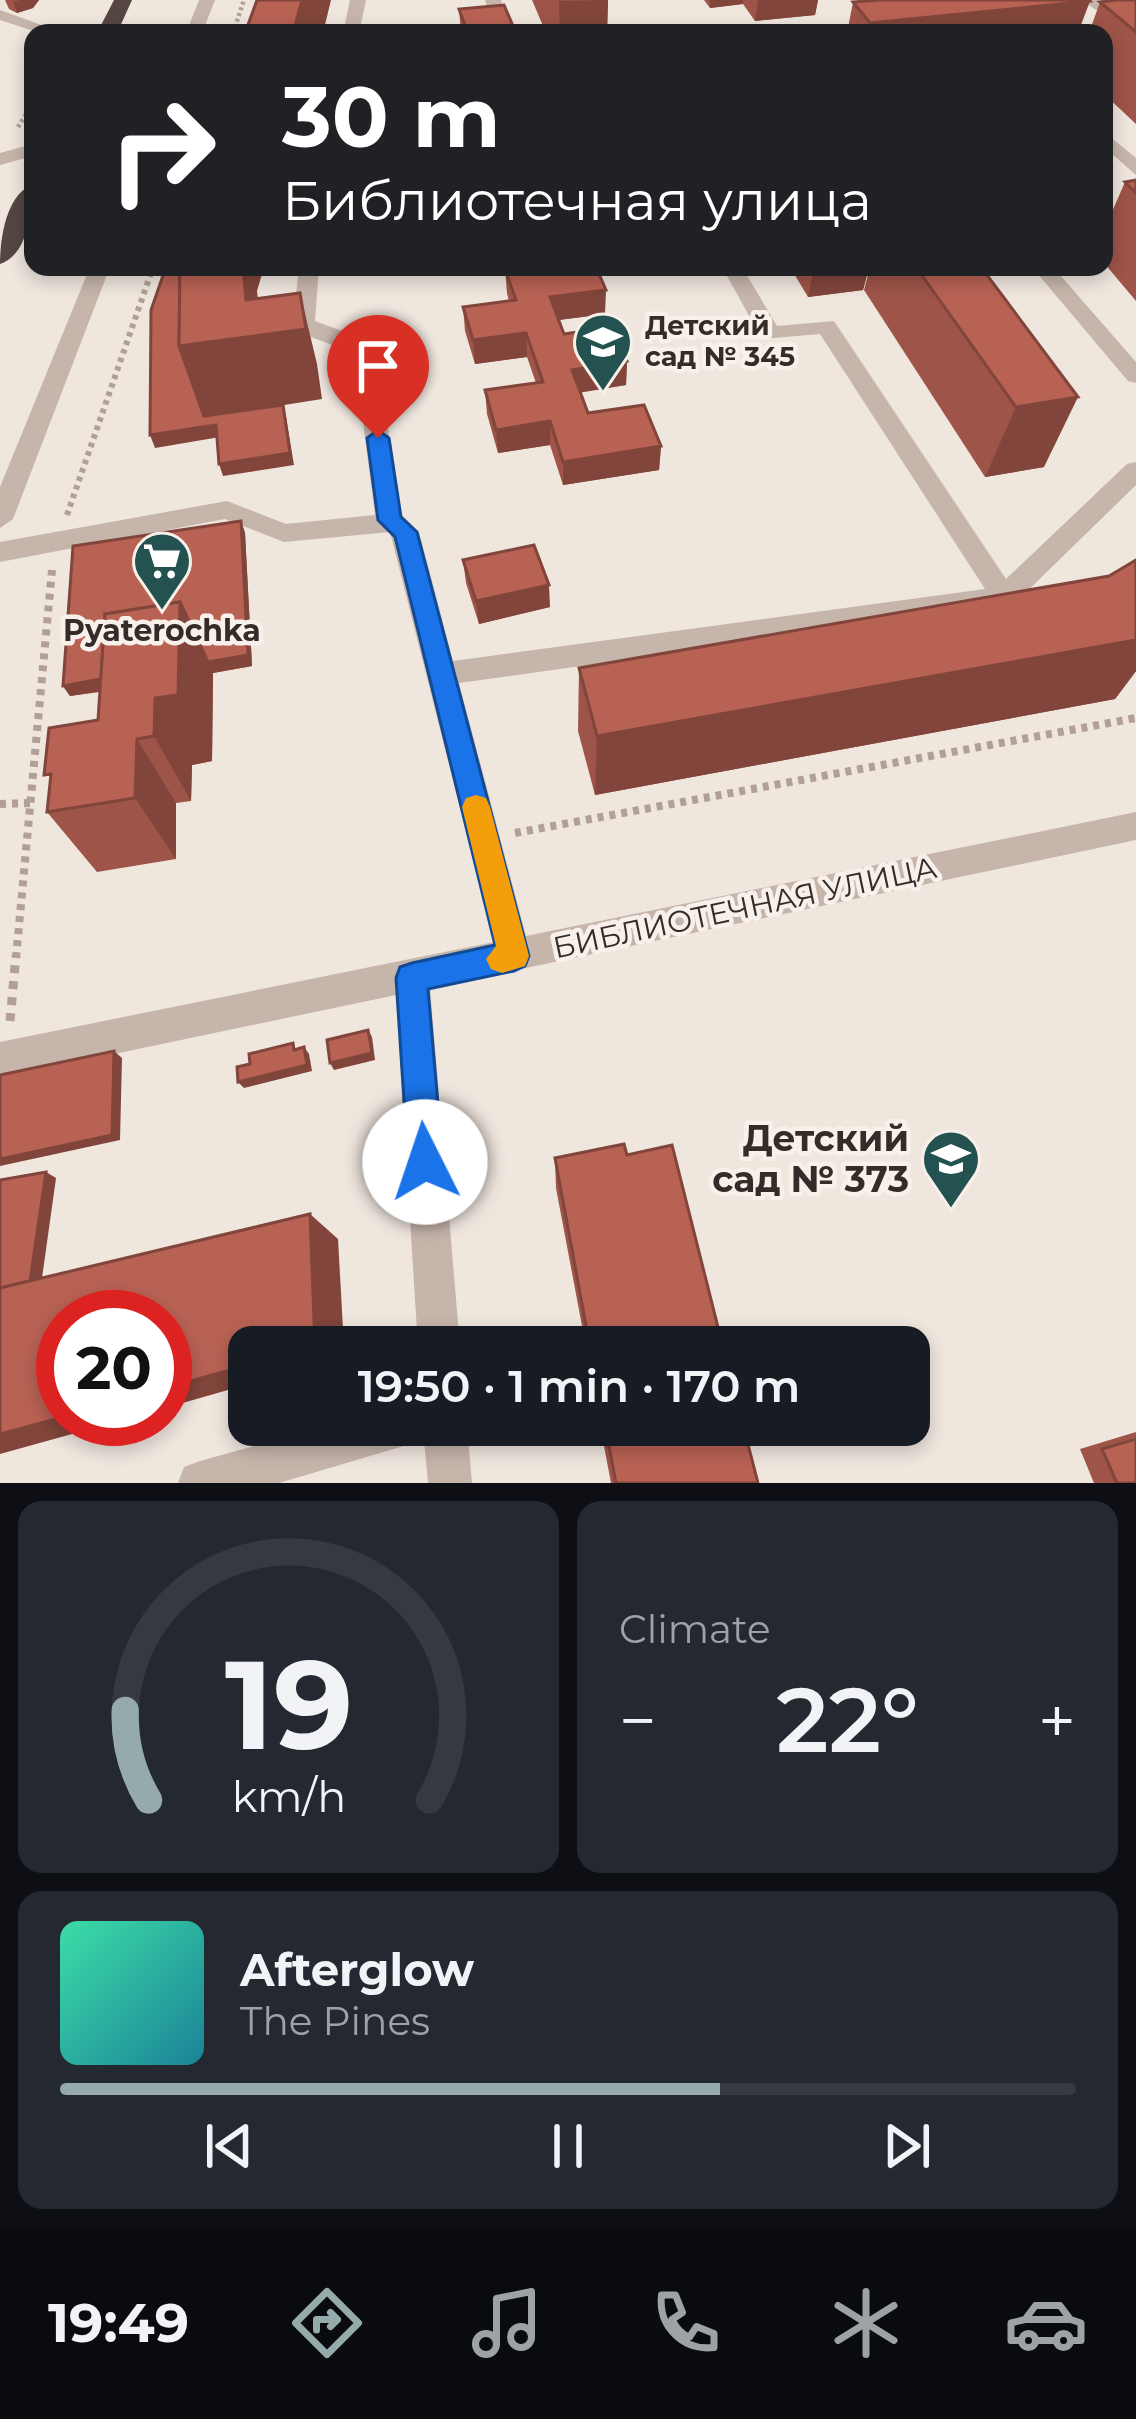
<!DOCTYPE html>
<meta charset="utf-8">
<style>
body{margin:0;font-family:Montserrat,sans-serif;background:#242831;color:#f1f3f6;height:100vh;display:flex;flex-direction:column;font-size:45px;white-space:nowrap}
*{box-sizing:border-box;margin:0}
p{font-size:39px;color:#9ea1a6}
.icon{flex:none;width:66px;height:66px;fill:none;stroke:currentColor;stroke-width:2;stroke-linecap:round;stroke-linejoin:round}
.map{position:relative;height:1483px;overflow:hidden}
.panel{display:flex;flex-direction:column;gap:18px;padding:18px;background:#0d0f14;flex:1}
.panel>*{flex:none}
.guide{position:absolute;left:24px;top:24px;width:1089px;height:252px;border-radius:24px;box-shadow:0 6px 18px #0003;background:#202124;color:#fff;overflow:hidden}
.speed{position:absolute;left:36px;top:1290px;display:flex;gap:24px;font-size:60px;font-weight:700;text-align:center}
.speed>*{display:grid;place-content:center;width:156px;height:156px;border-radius:50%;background:#171b24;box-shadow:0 6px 18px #0003;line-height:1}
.speed .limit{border:18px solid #d22;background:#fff;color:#111}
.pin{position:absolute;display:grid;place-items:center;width:102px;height:102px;color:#fff;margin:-123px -51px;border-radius:50% 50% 50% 0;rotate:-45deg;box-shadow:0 0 12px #0007}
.pin .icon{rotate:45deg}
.me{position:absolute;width:132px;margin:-66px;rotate:356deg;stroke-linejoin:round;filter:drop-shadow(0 0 9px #0008)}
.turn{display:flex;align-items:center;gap:42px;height:252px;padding:0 60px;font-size:54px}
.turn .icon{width:156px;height:156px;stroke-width:2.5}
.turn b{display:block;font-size:84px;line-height:102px}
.big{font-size:90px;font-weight:600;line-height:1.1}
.panel .card{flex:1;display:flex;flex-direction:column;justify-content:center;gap:18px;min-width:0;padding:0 42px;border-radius:24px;background:#242831}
.panel .dial{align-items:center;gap:0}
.dial svg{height:312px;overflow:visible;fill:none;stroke:#363941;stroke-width:7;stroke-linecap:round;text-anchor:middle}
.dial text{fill:#f1f3f6;stroke:none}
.song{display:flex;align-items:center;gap:36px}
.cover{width:144px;height:144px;border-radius:18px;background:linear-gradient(135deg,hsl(160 70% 55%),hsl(190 70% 35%))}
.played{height:12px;border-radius:6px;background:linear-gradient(90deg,#95abab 65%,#363941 65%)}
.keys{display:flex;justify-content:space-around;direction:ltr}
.heat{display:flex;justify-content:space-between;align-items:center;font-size:66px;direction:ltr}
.panel .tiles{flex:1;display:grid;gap:18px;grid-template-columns:1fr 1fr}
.card:last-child{grid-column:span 2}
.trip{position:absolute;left:228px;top:1326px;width:702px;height:120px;border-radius:24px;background:#171b24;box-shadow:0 6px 18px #0003;font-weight:600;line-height:120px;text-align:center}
.tab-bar{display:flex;height:192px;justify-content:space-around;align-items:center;background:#090b0e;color:#9ea1a6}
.tab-bar .icon{width:84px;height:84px}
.tab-bar .on{color:#95abab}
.tab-bar b{font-size:54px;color:#f1f3f6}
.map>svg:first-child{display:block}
</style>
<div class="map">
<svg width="1136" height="1483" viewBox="0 0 1136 1483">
<rect width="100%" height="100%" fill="#efe6de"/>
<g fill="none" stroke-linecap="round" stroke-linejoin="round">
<g stroke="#b29f96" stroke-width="4.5" stroke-dasharray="3 3" stroke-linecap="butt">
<path d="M233 33 244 0"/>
<path d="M18 127 33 103"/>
</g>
<path stroke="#b29f96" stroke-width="6" stroke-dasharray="4.5 4.5" stroke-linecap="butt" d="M67 515 153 267"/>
<g stroke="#b29f96" stroke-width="8" stroke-dasharray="6 6" stroke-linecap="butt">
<path d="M0 804 30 803"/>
<path d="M515 833 1136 718"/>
<path d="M16 958 52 570"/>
</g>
<path stroke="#b29f96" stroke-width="9" stroke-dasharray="8 8" stroke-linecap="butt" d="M10 1021 16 955"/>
<g fill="#c6b5ab" fill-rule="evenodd">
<path d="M199 0H215L202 33H186Z"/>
<path d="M350 0H366L359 33H343Z"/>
<path d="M485 0H501L510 33H494Z"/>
<path d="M1082 0H1136V5L1096 10Z"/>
<path d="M0 10 64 33C75 25 105 24 116 32L115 33H40L0 20Z"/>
<path d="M1104 132 1136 158V175L1104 147Z"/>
<path d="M33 144V156L0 165V153Z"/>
<path d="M90 267H110L13 519 0 528V487Z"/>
<path d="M299 267H319L315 321 366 340 376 350 401 514 419 532 453 661 985 589 820 334 762 339 722 267H742L777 326 834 321 1006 579 1127 464 1136 462V485L1014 604 1004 607 459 683 526 936 1136 812V840L430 988 460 1347H418L396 995 0 1078V1042L494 942 390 532 284 542 225 519 0 562V542L227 501 286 524 375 515 354 353 311 337 293 323Z"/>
<path d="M1032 267H1053L1136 362V383L1128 381Z"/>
<path d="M330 1425H467L472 1483H428L424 1440 279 1483H178L184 1467 200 1461Z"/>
</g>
<g fill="#554642" fill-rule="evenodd">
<path d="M114 0H132L117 33H97Z"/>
<path d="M33 184C33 209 28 255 0 264 0 238 6 195 33 184Z"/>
</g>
</g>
<g fill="#9e5448">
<path d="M5 0H39L33 8 17 13 9 9Z"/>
<path d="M532 0H608L607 33H546Z"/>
<path d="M704 0H818L815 15 755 21 743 4 710 8Z"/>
<path d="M1136 0V124L1104 94V33H1089L1100 2Z"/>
<path d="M853 2 1078 33H847Z"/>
<path d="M459 9 516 33H461Z"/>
<path d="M1136 180V301L1104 263V230L1125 182Z"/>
<path d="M790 267H869L863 290 808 297Z"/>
<path d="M870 267H981L1044 467 985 477 864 290Z"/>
<path d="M505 269 605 314 559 320 564 334 627 361 626 385 580 392 588 413 661 446 659 470 563 485 550 445 498 453 487 414 485 390 536 383 527 357 475 364 465 331 463 307 509 301 507 293Z"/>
<path d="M241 521 245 533 252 666 213 673 212 761 192 765 191 801 176 803V859L97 872 47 812 98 720 100 692 70 696 63 686Z"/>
<path d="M463 560 550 607 479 624 466 583Z"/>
<path d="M1136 560V671L1115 699 595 795 578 731 579 668 1109 576Z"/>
<path d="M627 1155 723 1347H586L556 1188 555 1158Z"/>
<path d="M600 1425H743L758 1483H611Z"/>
<path d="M1136 1432V1483H1094L1080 1449Z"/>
</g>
<g fill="#81453b">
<path d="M20 0H39L33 8 17 13 13 2Z"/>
<path d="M302 0H331L323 33H293Z"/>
<path d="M608 0 607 33H560L559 1Z"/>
<path d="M710 0H743V4L710 8Z"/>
<path d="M758 0H818L815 15 755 21Z"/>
<path d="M1090 1 1078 33H868L870 23Z"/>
<path d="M243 267H264L257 291 262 335 300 293 317 364 322 399 284 405 294 465 223 476 219 464 290 453 204 416 179 346 246 300Z"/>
<path d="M814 267H869L863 290 808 297Z"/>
<path d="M606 290 605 314 551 321 550 297Z"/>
<path d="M526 333 527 357 475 364 473 340Z"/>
<path d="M627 361 626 385 572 394V370Z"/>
<path d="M1078 397 1044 467 985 477 1016 407Z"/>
<path d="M550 421V445L498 453 496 430Z"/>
<path d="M216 425 220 437 155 448 150 435Z"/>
<path d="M661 446 659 470 563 485V462Z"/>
<path d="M241 521 245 533 252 666 213 673 212 761 192 765 191 801 154 736 155 698 178 679 70 696 63 686 180 602Z"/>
<path d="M549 585 550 607 479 624 476 601Z"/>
<path d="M1136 612V671L1115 699 595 795 597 736Z"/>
<path d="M137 739 176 803V859L135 798Z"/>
<path d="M368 1030 372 1037 375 1060 334 1070 330 1063Z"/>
<path d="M304 1047 309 1054 312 1071 244 1088 238 1082Z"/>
<path d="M114 1051 122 1058 120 1140 0 1166V1159Z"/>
<path d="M46 1172 56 1178 37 1314 0 1322Z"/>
<path d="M310 1214 338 1239 344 1347H314Z"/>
<path d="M249 1365V1384L165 1408V1388Z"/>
<path d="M63 1417V1419H126L0 1454V1434Z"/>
</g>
<g fill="#b86254" stroke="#81453b" stroke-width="3">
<path d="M257 0H302L293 33H245Z"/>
<path d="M879 0H1089L1090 1 870 23 853 2Z"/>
<path d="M1117 0H1136V32L1100 2Z"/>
<path d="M504 5 516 33H468L459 9Z"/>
<path d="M1136 180V193L1125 182Z"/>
<path d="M166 267H180L179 346 204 416 283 405 290 453 219 464 216 425 150 435 151 310Z"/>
<path d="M180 267H243L246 300 300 293 306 329 179 346Z"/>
<path d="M519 267H596L606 290 550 297 564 334 613 327 627 361 572 370 588 413 644 405 661 446 563 462 550 421 496 430 485 390 543 382 526 333 473 340 463 307 516 300 505 269Z"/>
<path d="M916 267H981L1078 397 1016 407Z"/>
<path d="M241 521 248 655 208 662 180 602 105 614 101 679 63 686 73 546Z"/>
<path d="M534 545 549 585 476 601 463 560Z"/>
<path d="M1136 560V640L597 736 579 668 1109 576Z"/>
<path d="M180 602 178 695 155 698 154 736 137 739 135 798 47 812 51 774 44 775 49 728 98 720 105 614Z"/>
<path d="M368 1030 372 1053 330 1063 327 1040Z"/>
<path d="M293 1043 294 1050 304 1047 307 1065 238 1082 237 1067 250 1064 249 1054Z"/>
<path d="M114 1051 112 1135 0 1159V1075Z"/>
<path d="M624 1144 627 1155 672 1145 723 1347H590L555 1158Z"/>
<path d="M46 1172 30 1281 0 1288V1180Z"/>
<path d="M310 1214 315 1347H249V1365L165 1388V1317H63V1417L0 1434V1288Z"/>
<path d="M605 1425H743L758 1483H616Z"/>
<path d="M1136 1439V1483H1117L1102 1449Z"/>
</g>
<path fill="#1a73e8" stroke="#114b97" stroke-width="3" d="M378 430 389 438 401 517 417 532 529 956 525 966 514 971 428 989 443 1162 438 1175 425 1180 413 1175 408 1162 396 978 400 967 412 963 495 945 395 537 378 520 367 438Z"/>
<path fill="#f59e0b" d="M476 795 486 798 490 807 529 956 525 966 502 973 491 969 486 959 496 946 462 807 466 798Z"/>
<defs>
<g id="school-pin" transform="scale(3)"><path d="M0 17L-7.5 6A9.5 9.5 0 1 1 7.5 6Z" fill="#245250" stroke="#f8f0ea"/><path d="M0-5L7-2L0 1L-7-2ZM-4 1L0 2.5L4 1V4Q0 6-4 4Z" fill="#fff"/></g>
<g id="supermarket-pin" transform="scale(3)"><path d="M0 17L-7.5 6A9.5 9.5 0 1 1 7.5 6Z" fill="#245250" stroke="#f8f0ea"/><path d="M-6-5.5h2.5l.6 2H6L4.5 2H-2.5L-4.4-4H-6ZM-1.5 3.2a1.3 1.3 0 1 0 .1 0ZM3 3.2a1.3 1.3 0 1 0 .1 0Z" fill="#fff"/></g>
</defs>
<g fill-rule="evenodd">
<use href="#school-pin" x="603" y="342"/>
<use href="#supermarket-pin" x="162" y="561"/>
<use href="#school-pin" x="951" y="1159"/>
</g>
<g text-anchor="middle" stroke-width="9" stroke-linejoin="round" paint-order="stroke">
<g font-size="27" font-weight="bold" fill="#352c29" stroke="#f8f0ea" text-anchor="start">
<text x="645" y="335">Детский<tspan x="645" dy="31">сад № 345</tspan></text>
</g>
<g font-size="30" font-weight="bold" fill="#352c29" stroke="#f8f0ea">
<text x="162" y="641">Pyaterochka</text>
</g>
<g font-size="30" fill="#352c29" stroke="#f8f0ea">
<text transform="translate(745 908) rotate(-12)" y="10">БИБЛИОТЕЧНАЯ УЛИЦА</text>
</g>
<g font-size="36" font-weight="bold" fill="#352c29" stroke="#f8f0ea" text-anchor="end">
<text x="909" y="1151">Детский<tspan x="909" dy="41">сад № 373</tspan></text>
</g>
</g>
</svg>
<div class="speed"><div class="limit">20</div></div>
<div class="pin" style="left:378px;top:438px;background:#d93025"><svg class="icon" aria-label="arrive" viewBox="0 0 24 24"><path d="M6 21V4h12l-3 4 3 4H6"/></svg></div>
<svg class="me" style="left:425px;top:1162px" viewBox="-20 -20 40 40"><circle r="19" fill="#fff"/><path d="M0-13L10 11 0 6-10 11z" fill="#1a73e8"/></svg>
<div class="trip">19:50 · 1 min · 170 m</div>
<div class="guide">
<div class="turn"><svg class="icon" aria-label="right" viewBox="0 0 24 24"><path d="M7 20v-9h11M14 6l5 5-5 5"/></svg><div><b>30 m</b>Библиотечная улица</div></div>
</div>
</div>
<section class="panel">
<div class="tiles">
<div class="card dial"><svg viewBox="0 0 100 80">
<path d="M14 69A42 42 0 1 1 86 69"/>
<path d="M14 69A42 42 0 0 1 8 46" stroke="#95abab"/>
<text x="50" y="56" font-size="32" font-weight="700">19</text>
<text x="50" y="72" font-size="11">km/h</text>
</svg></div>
<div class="card"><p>Climate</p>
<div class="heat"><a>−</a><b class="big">22°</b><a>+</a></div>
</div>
<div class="card">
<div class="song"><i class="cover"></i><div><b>Afterglow</b><p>The Pines</p></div></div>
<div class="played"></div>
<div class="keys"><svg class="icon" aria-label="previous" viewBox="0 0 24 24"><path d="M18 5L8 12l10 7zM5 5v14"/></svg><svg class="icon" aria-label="pause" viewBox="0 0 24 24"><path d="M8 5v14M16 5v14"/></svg><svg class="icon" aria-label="next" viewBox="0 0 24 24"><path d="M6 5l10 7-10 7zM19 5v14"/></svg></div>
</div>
</div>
</section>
<nav class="tab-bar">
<b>19:49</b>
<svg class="icon on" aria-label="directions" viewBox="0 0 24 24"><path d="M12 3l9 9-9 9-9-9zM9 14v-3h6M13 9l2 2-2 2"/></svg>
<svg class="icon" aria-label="music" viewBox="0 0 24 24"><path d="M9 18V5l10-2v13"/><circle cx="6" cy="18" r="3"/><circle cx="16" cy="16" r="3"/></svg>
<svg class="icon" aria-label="phone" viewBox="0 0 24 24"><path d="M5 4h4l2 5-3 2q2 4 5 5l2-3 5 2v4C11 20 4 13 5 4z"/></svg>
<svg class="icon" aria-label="climate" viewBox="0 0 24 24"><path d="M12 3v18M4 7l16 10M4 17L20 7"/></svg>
<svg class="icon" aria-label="car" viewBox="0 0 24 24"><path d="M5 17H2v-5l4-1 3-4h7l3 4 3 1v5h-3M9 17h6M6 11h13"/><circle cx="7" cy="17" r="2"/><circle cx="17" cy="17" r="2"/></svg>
</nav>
